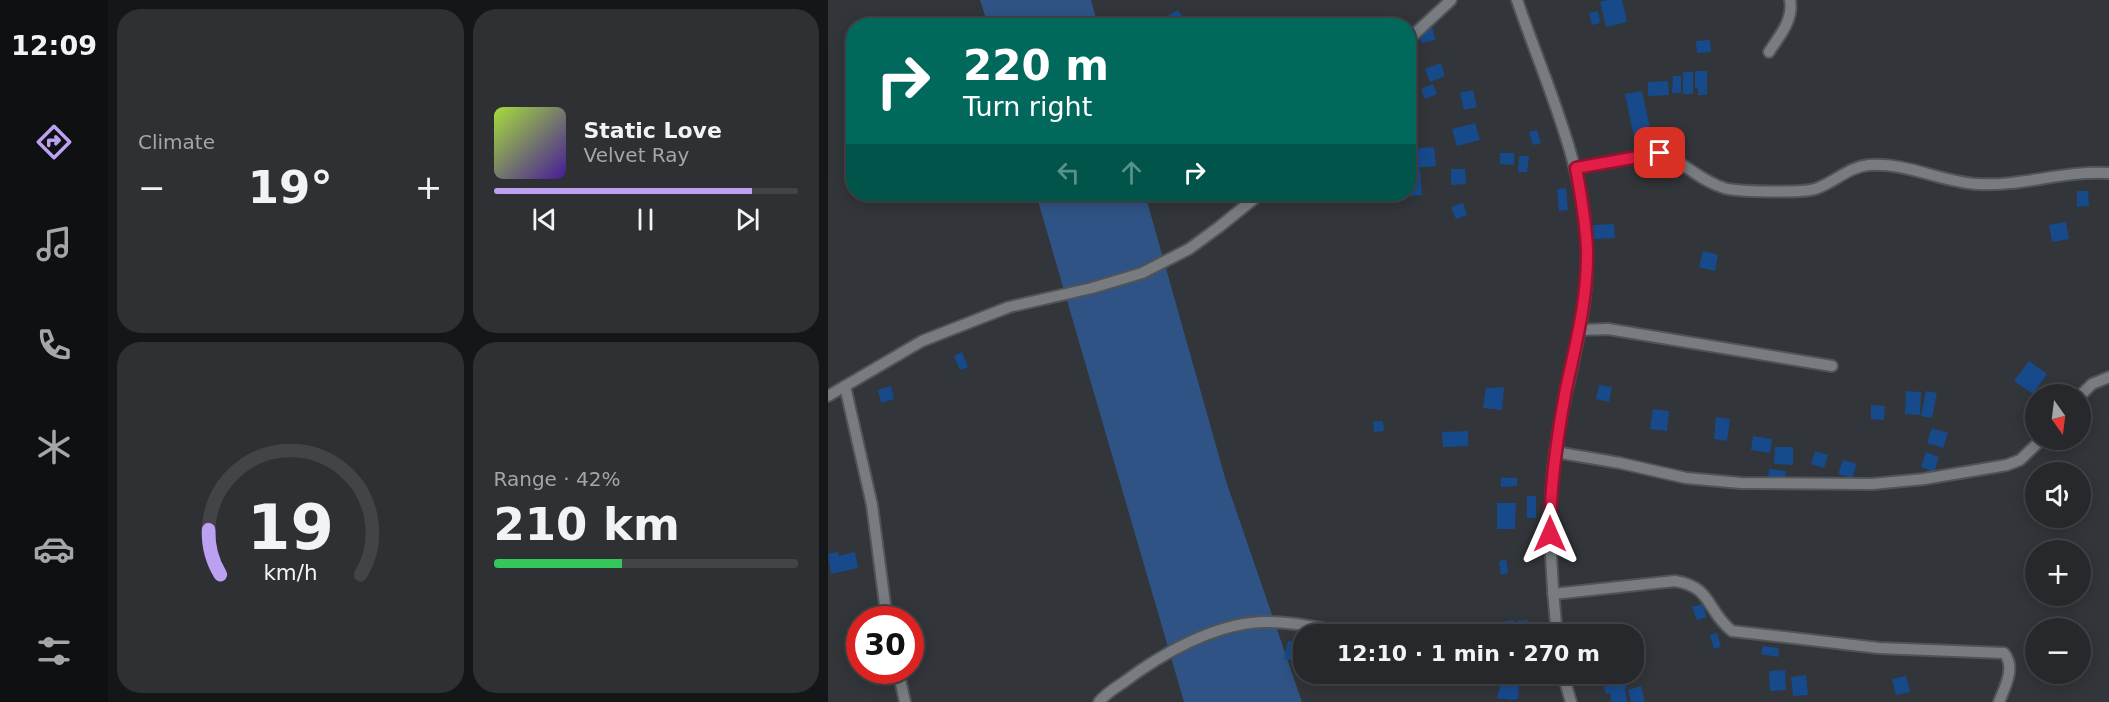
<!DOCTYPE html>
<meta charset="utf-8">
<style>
body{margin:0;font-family:"DejaVu Sans",sans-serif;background:#2e3033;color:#f1f3f6;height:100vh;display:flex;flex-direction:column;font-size:22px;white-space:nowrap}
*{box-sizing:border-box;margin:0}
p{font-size:20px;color:#a4a6a9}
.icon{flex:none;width:33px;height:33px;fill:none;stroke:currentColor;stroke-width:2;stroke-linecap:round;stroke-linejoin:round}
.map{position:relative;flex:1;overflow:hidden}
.drawer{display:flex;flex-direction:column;gap:9px;padding:9px;background:#151618;width:720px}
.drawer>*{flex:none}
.top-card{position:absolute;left:18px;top:18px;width:570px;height:183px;border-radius:24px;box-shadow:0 3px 15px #0003,0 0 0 2px #424447;background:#00695c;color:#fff;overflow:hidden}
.needle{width:39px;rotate:166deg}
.controls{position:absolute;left:1197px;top:384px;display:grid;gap:12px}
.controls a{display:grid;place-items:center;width:66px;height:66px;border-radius:50%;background:#26282b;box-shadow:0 3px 15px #0003,0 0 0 2px #424447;font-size:30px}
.speed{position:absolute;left:18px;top:606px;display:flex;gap:12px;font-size:30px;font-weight:700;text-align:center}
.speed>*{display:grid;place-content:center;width:78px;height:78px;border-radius:50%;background:#26282b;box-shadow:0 3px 15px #0003,0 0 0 2px #424447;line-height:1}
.speed .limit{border:9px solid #d22;background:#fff;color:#111}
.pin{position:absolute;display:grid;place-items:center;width:51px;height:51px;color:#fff;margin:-26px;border-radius:12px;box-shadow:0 3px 9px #0006}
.me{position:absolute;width:66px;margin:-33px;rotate:0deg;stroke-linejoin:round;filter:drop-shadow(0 0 4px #0008)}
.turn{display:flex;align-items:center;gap:21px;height:126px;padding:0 18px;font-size:27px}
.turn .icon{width:78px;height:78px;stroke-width:2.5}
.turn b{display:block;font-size:42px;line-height:51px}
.lanes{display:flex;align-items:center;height:57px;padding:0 18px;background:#0003;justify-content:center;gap:30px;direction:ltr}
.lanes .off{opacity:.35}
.big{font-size:45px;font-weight:700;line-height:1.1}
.drawer .widget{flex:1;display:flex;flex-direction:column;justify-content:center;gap:9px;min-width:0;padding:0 21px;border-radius:24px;background:#2e3033}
.drawer .dial{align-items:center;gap:0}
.dial svg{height:156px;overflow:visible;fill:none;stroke:#424447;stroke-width:7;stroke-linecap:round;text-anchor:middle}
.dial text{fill:#f1f3f6;stroke:none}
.song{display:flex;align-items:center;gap:18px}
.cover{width:72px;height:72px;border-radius:9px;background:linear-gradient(135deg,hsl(80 70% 55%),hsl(260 70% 35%))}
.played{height:6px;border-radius:3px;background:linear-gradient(90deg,#bca0f2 85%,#424447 85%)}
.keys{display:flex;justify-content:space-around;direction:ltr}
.heat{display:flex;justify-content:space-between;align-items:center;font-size:33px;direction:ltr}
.charge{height:9px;border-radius:4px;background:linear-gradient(90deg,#34c759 42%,#424447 0)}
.drawer .tiles{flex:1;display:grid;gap:9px;grid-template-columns:repeat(2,1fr)}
.trip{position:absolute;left:465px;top:624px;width:351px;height:60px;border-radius:24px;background:#26282b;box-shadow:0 3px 15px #0003,0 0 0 2px #424447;font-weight:700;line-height:60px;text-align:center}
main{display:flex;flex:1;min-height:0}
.menu{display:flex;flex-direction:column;width:108px;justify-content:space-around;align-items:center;background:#0f1011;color:#a4a6a9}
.menu .icon{width:42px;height:42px}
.menu .current{color:#bca0f2}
.menu b{font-size:27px;color:#f1f3f6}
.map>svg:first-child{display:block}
</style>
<main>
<nav class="menu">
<b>12:09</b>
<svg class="icon current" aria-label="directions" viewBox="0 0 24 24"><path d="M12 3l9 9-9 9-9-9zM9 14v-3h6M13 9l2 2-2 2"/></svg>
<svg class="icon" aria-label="music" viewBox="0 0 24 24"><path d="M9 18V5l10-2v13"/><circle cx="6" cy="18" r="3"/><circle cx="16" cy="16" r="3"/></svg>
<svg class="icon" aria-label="phone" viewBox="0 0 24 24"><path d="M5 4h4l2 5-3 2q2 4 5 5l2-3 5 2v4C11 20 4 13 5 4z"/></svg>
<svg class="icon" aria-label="climate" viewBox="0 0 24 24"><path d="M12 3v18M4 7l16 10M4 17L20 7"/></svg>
<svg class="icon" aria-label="car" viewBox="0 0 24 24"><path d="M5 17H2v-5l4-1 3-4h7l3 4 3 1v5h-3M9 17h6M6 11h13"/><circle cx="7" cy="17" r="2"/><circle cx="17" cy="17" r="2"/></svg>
<svg class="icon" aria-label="filters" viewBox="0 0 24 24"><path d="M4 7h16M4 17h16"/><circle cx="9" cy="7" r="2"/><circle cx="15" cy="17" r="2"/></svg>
</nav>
<section class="drawer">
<div class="tiles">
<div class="widget"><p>Climate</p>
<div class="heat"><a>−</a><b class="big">19°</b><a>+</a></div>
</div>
<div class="widget">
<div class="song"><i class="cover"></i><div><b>Static Love</b><p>Velvet Ray</p></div></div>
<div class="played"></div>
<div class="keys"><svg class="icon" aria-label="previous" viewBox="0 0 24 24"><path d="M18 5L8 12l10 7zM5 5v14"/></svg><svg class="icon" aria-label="pause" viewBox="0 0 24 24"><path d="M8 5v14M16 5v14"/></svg><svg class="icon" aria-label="next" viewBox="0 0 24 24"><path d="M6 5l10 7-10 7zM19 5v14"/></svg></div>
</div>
<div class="widget dial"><svg viewBox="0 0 100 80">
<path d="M14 69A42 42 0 1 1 86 69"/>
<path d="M14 69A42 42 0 0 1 8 46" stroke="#bca0f2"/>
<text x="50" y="56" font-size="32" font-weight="700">19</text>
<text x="50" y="72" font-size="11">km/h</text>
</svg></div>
<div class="widget"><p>Range · 42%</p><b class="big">210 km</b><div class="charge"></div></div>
</div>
</section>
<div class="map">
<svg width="1281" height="702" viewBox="0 0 1281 702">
<rect width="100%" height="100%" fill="#323539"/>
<g fill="#2f5384">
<path d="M152 0H263L270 25H160Z"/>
<path d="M208 194H317L398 481 474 702H356Z"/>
</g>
<g fill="#174a8b">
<path d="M779 0H794L799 22 778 27 772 2Z"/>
<path d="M350 10 356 19 344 26H340L336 18Z"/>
<path d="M770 11 772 23 764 25 761 13Z"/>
<path d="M604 27 607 40 594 43 592 37 598 29Z"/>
<path d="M882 40 883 52 869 53 868 41Z"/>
<path d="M613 63 617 76 602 82 597 69Z"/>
<path d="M867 71H879V95H870V88L867 87Z"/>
<rect x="855" y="72" width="10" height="22"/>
<path d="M845 76H853V93H844Z"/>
<path d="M840 81 841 95 820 96V82Z"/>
<path d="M605 84 609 94 597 99 593 89Z"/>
<path d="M645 90 649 107 636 110 632 93Z"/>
<path d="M814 91 825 143 808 147 797 94Z"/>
<path d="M647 123 652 140 629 146 624 129Z"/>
<path d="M709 130 713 143 705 145 701 132Z"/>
<path d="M606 147 608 166 587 168 585 149Z"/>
<path d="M672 153H686V165L672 164Z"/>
<path d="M691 156H701L699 172H690Z"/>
<path d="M580 169H592L594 195 581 196Z"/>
<path d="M623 169H637L638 184 623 185Z"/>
<path d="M738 188 740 210 731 211 729 189Z"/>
<path d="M1249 191H1260L1261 206 1249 207Z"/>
<path d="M635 203 639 215 628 219 623 207Z"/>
<path d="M1238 222 1241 239 1224 242 1221 225Z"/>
<path d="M786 224 787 238 766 239 765 225Z"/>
<path d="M875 251 890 255 887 271 871 267Z"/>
<path d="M134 352 140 367 132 370 126 356Z"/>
<path d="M1201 361 1219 374 1205 394 1186 381Z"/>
<path d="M771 385 784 387 781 402 768 399Z"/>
<path d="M63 386 66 399 53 403 50 390Z"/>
<path d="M676 387 674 410 655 408 658 388Z"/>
<path d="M1078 391 1093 392 1092 415 1077 414Z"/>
<path d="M1098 391 1109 393 1104 418 1093 416Z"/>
<path d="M1043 405 1057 406 1056 420 1043 419Z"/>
<path d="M825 409 841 411 839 431 822 429Z"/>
<path d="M888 417 902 419 899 441 886 439Z"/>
<path d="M555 421 556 431 546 432 545 422Z"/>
<path d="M1104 428 1120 433 1115 448 1099 443Z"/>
<path d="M640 431V446L615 447 614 432Z"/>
<path d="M925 436 944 439 942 453 923 450Z"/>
<path d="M947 447H965V465L946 464Z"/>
<path d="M987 451 1000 455 996 468 983 464Z"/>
<path d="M1098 452 1111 457 1106 472 1093 467Z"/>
<path d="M1015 460 1029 464 1024 478 1010 474Z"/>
<path d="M941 469 958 471 957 481 940 479Z"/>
<path d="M673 478H689V486L673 487Z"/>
<rect x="699" y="496" width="9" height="22"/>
<path d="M669 503H688L687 529H669Z"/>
<path d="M10 552 11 556 27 552 30 568 3 574 0 554Z"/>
<path d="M678 559 680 573 673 575 671 561Z"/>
<path d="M874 604 879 617 869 620 864 607Z"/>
<path d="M686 620 687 629 674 631 672 622Z"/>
<path d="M700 620 701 628 690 630 689 621Z"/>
<path d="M889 633 893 647 886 649 882 635Z"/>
<path d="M460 641 470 643 467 661 456 659Z"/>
<path d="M935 646 951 648 950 657 933 654Z"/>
<path d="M957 670 958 690 942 691 941 671Z"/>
<path d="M791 674H798L800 682 797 683 799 688H797L799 702H783L782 693 778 694 776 687 786 683 784 675Z"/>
<path d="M685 675 692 676 690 699 684 700 669 698 673 683 685 685Z"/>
<path d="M978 675 980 695 965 696 963 677Z"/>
<path d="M1078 676 1082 692 1068 695 1064 679Z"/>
<path d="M813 686 817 702H803L800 690Z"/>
</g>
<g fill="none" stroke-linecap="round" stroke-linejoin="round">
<g stroke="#515356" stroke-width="14">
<g id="street">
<path d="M689 0C717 82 755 160 759 248 762 318 736 385 727 453 719 514 723 574 729 634"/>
<path d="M580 40 623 0"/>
<path d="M941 52C951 36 966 20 962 0"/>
<path d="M748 168 832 153C855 161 872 181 896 188 909 192 974 193 987 189 1006 183 1020 167 1041 165 1078 162 1113 182 1149 184 1193 187 1236 170 1281 173"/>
<path d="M752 330 780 329 1004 366"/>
<path d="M17 386 44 505 59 620"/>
<path d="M0 396 94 341 181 307 264 288 314 273 361 249 391 227 432 194"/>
<path d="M1252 396 1264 384 1281 377"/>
<path d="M727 452 792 463 858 478 913 483 1044 484 1096 479 1179 465 1192 460 1213 440"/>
<path d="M725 594 847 581C885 587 878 611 904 631L1051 648 1176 653C1188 667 1177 687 1171 702"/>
<path d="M70 670 77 702"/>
<path d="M735 674 743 702"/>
<path d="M271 702C277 694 287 688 296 682 333 654 386 624 434 622 466 621 498 630 530 634"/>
</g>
</g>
<use href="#street" stroke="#787c81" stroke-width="10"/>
</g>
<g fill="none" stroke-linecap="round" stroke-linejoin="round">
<g stroke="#92132f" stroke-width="15">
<path id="route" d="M722 534C722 485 729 437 738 389 748 343 760 297 759 250 758 222 753 195 748 168L832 153"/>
</g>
<use href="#route" stroke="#e11d48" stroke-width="10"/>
</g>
</svg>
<div class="controls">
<a><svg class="needle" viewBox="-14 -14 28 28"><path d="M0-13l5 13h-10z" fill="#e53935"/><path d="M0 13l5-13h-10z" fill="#a4a6a9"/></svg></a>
<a><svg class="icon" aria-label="sound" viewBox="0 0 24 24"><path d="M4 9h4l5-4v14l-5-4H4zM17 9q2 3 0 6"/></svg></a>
<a>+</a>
<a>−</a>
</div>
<div class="speed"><div class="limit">30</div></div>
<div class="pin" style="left:832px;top:153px;background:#d93025"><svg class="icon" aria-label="arrive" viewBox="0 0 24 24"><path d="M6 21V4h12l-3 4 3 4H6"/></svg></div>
<svg class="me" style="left:722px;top:534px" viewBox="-20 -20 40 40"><path d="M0-17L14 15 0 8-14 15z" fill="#e11d48" stroke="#fff" stroke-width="4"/></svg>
<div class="trip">12:10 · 1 min · 270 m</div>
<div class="top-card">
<div class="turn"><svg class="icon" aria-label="right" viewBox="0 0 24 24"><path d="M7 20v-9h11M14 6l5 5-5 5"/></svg><div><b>220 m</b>Turn right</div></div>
<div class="lanes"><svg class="icon off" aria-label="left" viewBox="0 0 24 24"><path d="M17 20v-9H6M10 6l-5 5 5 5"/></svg><svg class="icon off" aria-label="ahead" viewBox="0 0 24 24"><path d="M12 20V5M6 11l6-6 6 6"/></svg><svg class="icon" aria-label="right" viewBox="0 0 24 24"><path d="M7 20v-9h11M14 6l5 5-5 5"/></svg></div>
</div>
</div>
</main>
